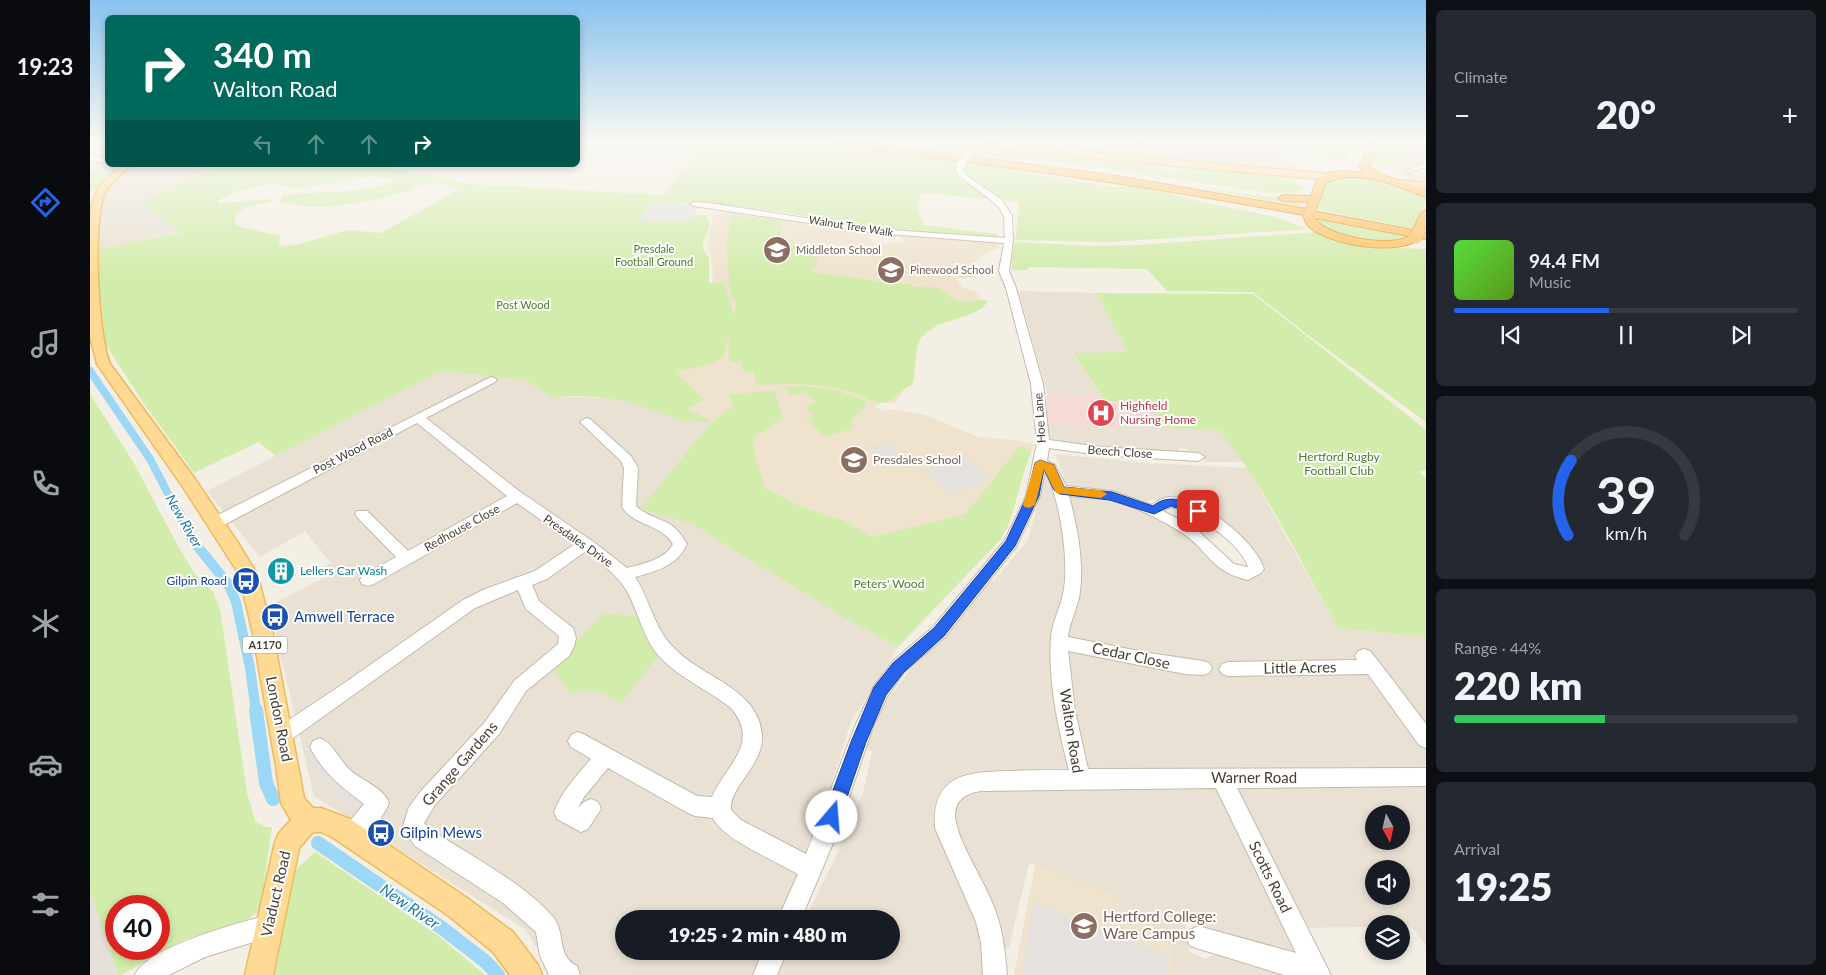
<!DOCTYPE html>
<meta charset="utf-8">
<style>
body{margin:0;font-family:Lato,sans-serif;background:#242831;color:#f1f3f6;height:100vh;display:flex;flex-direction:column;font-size:19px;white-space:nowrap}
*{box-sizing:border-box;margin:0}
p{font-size:16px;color:#9ea1a6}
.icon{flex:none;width:28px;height:28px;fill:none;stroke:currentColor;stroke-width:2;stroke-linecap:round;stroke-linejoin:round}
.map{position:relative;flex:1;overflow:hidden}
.details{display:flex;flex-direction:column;gap:10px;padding:10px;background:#0d0f14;width:400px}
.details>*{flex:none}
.guide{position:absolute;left:15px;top:15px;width:475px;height:152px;border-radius:8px;box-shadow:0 2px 8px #0003;background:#00695c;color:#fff;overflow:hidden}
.needle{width:32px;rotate:172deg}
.controls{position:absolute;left:1275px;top:805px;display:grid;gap:10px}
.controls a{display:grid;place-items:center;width:45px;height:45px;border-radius:50%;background:#171b24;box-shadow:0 2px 8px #0003;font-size:25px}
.speed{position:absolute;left:15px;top:895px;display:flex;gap:10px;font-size:25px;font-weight:700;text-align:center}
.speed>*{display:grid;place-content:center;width:65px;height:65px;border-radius:50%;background:#171b24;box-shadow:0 2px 8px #0003;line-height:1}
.speed .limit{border:8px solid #d22;background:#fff;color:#111}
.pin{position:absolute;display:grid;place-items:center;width:42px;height:42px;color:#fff;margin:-21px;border-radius:10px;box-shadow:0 2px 8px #0006}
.me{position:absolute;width:55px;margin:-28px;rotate:18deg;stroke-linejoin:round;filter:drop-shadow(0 0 4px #0008)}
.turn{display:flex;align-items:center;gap:18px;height:105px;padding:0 25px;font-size:22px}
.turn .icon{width:65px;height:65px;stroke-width:2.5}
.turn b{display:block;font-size:35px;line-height:42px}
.lanes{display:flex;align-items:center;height:48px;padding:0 25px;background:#0003;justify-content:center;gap:25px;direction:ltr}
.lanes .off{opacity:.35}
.big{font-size:38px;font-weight:800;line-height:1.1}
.details .tile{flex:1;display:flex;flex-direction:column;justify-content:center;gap:8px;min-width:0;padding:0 18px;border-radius:8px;background:#242831}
.details .dial{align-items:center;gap:0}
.dial svg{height:130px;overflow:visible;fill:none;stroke:#363941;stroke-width:7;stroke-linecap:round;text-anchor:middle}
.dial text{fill:#f1f3f6;stroke:none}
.song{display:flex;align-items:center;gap:15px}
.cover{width:60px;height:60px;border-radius:8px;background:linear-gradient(135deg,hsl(110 70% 55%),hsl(90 70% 35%))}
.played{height:5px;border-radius:2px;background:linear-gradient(90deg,#2563eb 45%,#363941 45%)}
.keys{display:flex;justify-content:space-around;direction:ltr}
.heat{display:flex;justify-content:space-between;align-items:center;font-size:28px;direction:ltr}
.charge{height:8px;border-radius:4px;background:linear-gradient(90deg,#34c759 44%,#363941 0)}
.trip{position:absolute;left:525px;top:910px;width:285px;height:50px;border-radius:25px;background:#171b24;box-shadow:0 2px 8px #0003;font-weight:800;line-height:50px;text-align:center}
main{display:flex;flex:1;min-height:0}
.menu{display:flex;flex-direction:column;width:90px;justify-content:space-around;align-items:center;background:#090b0e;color:#9ea1a6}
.menu .icon{width:35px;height:35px}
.menu .selected{color:#2563eb}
.menu b{font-size:22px;color:#f1f3f6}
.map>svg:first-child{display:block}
</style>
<main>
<nav class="menu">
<b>19:23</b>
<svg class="icon selected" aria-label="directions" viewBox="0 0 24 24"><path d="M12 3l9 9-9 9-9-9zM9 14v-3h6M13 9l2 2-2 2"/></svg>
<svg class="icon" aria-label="music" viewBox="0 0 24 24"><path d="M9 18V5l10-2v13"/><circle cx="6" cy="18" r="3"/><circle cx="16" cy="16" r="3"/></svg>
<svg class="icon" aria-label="phone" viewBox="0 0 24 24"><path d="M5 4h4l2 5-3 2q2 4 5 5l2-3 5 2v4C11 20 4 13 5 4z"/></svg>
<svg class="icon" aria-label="climate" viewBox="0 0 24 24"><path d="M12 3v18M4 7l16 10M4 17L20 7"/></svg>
<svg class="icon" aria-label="car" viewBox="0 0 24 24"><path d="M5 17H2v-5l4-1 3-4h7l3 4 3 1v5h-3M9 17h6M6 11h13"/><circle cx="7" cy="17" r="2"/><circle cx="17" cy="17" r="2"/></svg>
<svg class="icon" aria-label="filters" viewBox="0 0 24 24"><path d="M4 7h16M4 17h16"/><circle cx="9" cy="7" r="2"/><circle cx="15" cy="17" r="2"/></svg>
</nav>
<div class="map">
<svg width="1336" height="975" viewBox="0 0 1336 975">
<rect width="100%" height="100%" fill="#f4efe5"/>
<g fill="#e9e1d3" fill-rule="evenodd">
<path d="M0 142H17L18 165H32L21 174 0 170Z"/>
<path d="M1066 142H1170L1214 171 1208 173 1083 161 1076 159 1057 143Z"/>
<path d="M1315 142 1336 143V152H1329L1335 158 1332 161 1331 165 1317 172 1336 175V181L1310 174 1303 170 1310 149Z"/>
<path d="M41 165H132L109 174 68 215 94 231 9 249 10 206 21 184Z"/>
<path d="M932 291 1006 293 1037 352 983 354 1015 401H1056L1076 428 1129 430 1155 462H1115L1111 454 1103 453 1097 449 1088 448V451L1085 452 1004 447 965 441 960 438 958 424 957 393 929 292Z"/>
<path d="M351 371 434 380 461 397 516 398 538 402 593 421 623 422 550 509 602 524 753 617 808 647 761 722 740 789 689 919H534V951H674L664 975H462L436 930 224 796 179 606 235 577 230 569 241 563 215 531 170 557 117 491Z"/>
<path d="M965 454 1055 463 1158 468 1247 628 1336 637V946L1322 927H1311V924H1284V927L1194 928 1203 949 1202 952 1118 929 1111 921 1095 917 1099 952 1116 959 1127 953 1198 975H1084L1078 937 1032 916 945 865 939 863 919 948 894 947V975H688L699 951H801V919H715L745 858 774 789 782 751 776 748 781 728 792 707 836 648 898 580 904 581 938 540 956 474 960 475 966 495 1019 500 1042 506 1077 522 1162 578 1172 573 1173 569 1169 558 1143 532 1077 499 1055 501 1019 491 979 485 976 483ZM1284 814H1311V841H1284ZM1284 869H1311V896H1284Z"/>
</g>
<path fill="#e6e0da" d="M0 890 28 975H0Z"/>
<g fill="#efe3ce">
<path d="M635 208 768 229 772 232H787L781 234 780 238 784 244 817 242 810 238 811 234 909 243 910 248 895 253 879 267 887 277 866 279 874 288 889 293 890 296 889 299 898 301 895 305 887 311 848 325 837 333 828 342 823 383 821 386 813 389 814 390 805 403H791L784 407 795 411 805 409 836 415 888 437 925 440 944 444V446L934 468 918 528 808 647 753 617 602 524 550 509 622 422 578 411 586 362 622 288 623 269 618 245 622 219Z"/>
<path d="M945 865 1028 895 1032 916 1078 937 1084 975H924Z"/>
</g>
<path fill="#f6dad8" d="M957 393 1012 397 1015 401H1056L1076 428 1027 425V428L958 424Z"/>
<g fill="#d2ecab" fill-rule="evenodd">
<path d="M613 142H718L868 162 865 170 869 177 900 199 831 193 828 206 833 225 907 234 909 238 764 226 693 212 602 201 601 203H561L550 221 601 222 607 215H616L620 226 613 243V249L619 257V283H634L643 312V317L647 303 641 298 636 245 642 215 692 221 690 239C700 240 705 249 715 249L714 252 729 259 721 272 807 284H821L823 287C833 287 846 285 854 292 860 296 863 300 871 301 880 303 888 299 898 301 885 323 836 317 828 343 825 355 825 370 823 383L795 403C783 403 768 393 755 390 726 382 696 384 666 385L664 372 653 371 651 363 640 362 639 335 633 357 618 365 586 372 614 400 597 408 622 422 644 406 638 394 685 391 693 418 663 437 665 457 675 488 710 506 752 520 783 537 876 514 931 445 941 453C928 481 927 515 909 541L808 647 753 617 602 524 550 509 622 422 593 421 538 402 516 398 487 396 461 397 434 380 351 371 186 456 168 442 104 473 55 405 16 345 10 293 9 249 93 232 68 215 53 202 74 190 132 165H287L381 184 574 195ZM282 176 305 180 302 183C265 194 229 191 192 195L190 202C234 213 270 203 313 193 321 191 330 183 338 183 347 182 361 187 369 189L291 233 259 230 209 244 195 246 189 244 190 236 151 227 145 224V214L159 206 180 202 183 199 128 203V200L151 190 182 184 208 189Z"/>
<path d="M787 142H830L875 147 877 148 874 153Z"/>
<path d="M1203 142H1269L1254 162 1241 159Z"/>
<path d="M1293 142H1315L1303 165H1282Z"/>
<path d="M1058 144 1076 159 984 151 987 150Z"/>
<path d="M888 148 922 152 923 154 924 152 1066 163 1073 172H1090L1089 170 1099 171 1098 168 1106 169 1105 167C1131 170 1196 171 1214 187L1213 189 1204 193H1179L994 165 924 157V159L881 154 882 149Z"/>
<path d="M875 162 921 168 923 171 1024 187 1040 186 1079 193 1089 197 1181 216 1218 229 1019 242 925 240 929 209 928 202C907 200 888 188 874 172Z"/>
<path d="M0 170 1 171 21 174 5 190H0Z"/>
<path d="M1262 176 1286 178 1335 196 1336 202 1325 229 1225 209 1235 180Z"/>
<path d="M1102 186 1202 200 1213 205 1207 206Z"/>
<path d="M1223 215 1319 235C1308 249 1241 237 1228 226 1226 224 1224 218 1223 215Z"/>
<path d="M1226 232C1265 245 1295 248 1336 249V422L1218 335 1163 292 1077 291 1057 269 938 267 939 270H922V257L925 242 1001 246 1049 245Z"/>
<path d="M1006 293 1163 294 1336 430V470L1329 471 1336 479V637L1247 628C1210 560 1177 490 1129 430L1076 428 1056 401H1015L983 353 1037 352Z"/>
<path d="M715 386 746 390 777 401C773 414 765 412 761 423L765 425 760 429 735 437 716 418 724 415 715 407 727 402 715 392 701 396 693 387Z"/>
<path d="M0 394 45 465 89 548 105 574 123 592 130 609 157 793 165 821 175 827H182L171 904 167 912 158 919 93 940 31 975H28L0 890ZM26 906H69V949H26Z"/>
<path d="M515 613 549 617 554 632 568 656 531 703C515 694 499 685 481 695L464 670V668L483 650 486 641Z"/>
<path d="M225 852 347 935 395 975H182L206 870Z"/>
</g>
<g fill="#e5e2de">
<path d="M561 203 608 204 605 216 601 222 550 221Z"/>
<path d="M796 441 818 460 798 468 777 448Z"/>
<path d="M872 456 900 479 861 495 834 471Z"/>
<path d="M225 750 243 778 234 784 215 756Z"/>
<path d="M250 782 278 802 269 812 240 791Z"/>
<path d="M944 902 1077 955 1078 975H931Z"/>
</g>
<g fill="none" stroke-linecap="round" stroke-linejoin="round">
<path stroke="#9cd7f6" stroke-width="8" d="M0 371 60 459 86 509"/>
<path stroke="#9cd7f6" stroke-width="10" d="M86 508 104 542 138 584 146 602 160 668 166 711"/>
<g stroke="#9cd7f6" stroke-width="14">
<path d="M166 710 176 783 183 799"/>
<path d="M228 843 352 928 396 962 408 975"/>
</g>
<g stroke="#c3b9aa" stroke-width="2">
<g id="minor">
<path d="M1030 142H1059L979 151 972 155 969 153 977 147Z"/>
<path d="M1329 147H1333L1336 153V167L1317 173V171L1333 164V161L1336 159 1328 151Z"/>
<path d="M0 156 18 159V163L0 160Z"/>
<path d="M871 162 874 164 873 171 878 177 912 200 922 216 923 241 919 271 926 288 953 384 959 440 1010 447 1108 453 1115 457 1108 461 1010 455 959 448 957 461 965 465 976 486 1022 491 1062 505C1067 501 1073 498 1079 497 1109 496 1166 541 1174 569L1171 573 1158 580C1122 572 1120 553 1094 534 1074 521 1044 506 1021 500 1007 498 993 497 979 496 987 525 994 561 990 592 988 607 980 621 978 637L1059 653 1113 661 1119 663 1122 668 1119 673 1113 675 1095 674 978 651 985 711 998 769 1336 768V786L1147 788 1241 975H1194L1100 946 1096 938 1100 930 1108 926 1206 953 1126 788 891 791C878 793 866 798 865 814 865 837 892 877 901 900 912 924 915 948 917 975H893L891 943 886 922 845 828C842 774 877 772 920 771 940 770 959 770 979 770 968 728 958 681 961 638 962 622 970 609 973 594 980 563 970 498 955 471L950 496 926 547 855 637 814 672 797 697 784 724 744 841 711 919H688L708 874C687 862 631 838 623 818L605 816 598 813 518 768 494 797 488 808 494 802 501 799 508 802 511 809 498 829 491 832 467 819 464 812C472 791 487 775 501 759L481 747 478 741 481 735 488 732 495 735 607 796 622 797C636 765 671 743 641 708 616 688 584 676 564 650 551 631 547 607 535 588 525 573 510 562 496 551L457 579 442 585 449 601 483 628 486 638 484 647 479 656 436 691 409 734 345 805 334 823 341 830C378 854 435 884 463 917 476 932 466 956 487 966L490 975H459L450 956 446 932 413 903 325 846 316 833 313 826 319 807 331 791 395 722 424 681 468 644 469 636 436 609 428 590 385 608 199 741 192 744 185 741 182 735 185 729 250 686 373 600 395 589 445 571 485 544 427 503 284 584 278 586 272 584 270 580 272 576 306 557 267 517 265 514 267 511H277L318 551 417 496 327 423 130 527H120L118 523 120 519 401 377 405 378 407 380 405 382 336 418 429 491 505 543 537 568C552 564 575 560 583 544 571 524 544 526 532 507L534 468 531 461 490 422 496 418 500 419 541 456 548 468 546 506C566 524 580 514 597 544 587 566 567 571 545 577 560 600 564 628 583 647 611 678 668 687 672 735 674 765 638 788 641 810L651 820 716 854 766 724 784 686 802 662 843 627 915 540 936 496 947 443 941 384 916 288 909 271 914 243 786 233 604 206 600 204 604 202 619 203 786 229 915 238C914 232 915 224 914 218 911 200 877 187 865 171L868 164ZM1081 507C1104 512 1151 543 1158 567L1144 564 1104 527 1073 511Z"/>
<path d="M1274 649 1280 651 1289 662 1336 724V748L1329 745 1278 674 1138 676 1132 674 1129 669 1132 664 1138 662 1267 660 1265 656 1268 651Z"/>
<path d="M230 738C244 744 249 760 260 770 272 781 293 787 299 803 293 818 276 840 261 846L254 842 250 835 254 828 274 804C253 788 232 772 220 747L223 741Z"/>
<path d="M178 915 186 919 190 927 186 935 115 957 79 975H45C57 947 148 923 178 915Z"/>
<path d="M673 951H697L687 975H663Z"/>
</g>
</g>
<g stroke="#edb95a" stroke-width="3">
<g id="major">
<path d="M846 142H879L1240 174 1244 177 1240 180 850 144Z"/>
<path d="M32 165H41C33 174 20 181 15 193 2 221 8 335 20 364L105 479 148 543 167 574 183 634 214 798 223 808H231L260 819 377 898 423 932 448 965 452 975H420L403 952 359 916 242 837 231 832H223L209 848 183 975H155L185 842 189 833 201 820 191 803 186 766 163 634 149 574 93 487 7 364 0 336V216L2 204 6 193 12 183Z"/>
<path d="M1310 180 1336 183V189L1307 185 1306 183Z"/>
</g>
</g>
<g stroke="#ea9829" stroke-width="2">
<path id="highway" d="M741 142H768L1027 176 1217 209 1218 202 1193 201 1188 198 1193 195 1221 196C1223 191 1224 185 1227 181 1237 168 1262 171 1275 173L1269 168 1281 142H1290L1279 167 1295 176 1336 190V197C1327 195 1319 190 1310 187 1288 179 1258 171 1236 183L1226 208 1223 211 1323 230 1331 213 1336 210V227L1333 232 1336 233V239L1331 238C1309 257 1238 245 1218 226 1216 223 1214 218 1213 215 1058 185 901 165 745 145ZM1225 218 1319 236C1302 248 1235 237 1225 218Z"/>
</g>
<use href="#minor" fill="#fff" fill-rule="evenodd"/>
<use href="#major" fill="#ffda94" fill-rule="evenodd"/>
<use href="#highway" fill="#ffc366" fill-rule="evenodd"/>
<g stroke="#c3b9aa" stroke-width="9" stroke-linecap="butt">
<path id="minor-bridge" d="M871 164 878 152"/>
</g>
<g stroke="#ea9829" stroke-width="11" stroke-linecap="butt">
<g id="highway-bridge-far1">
<path d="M1218 215 1221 208"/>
<path d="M1327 234 1329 230"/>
</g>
</g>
<g stroke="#ea9829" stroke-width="15" stroke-linecap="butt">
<path id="highway-bridge" d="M1326 237 1328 233"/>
</g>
<use href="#minor-bridge" stroke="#fff" stroke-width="8"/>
<use href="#highway-bridge-far1" stroke="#ffc366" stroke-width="10"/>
<use href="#highway-bridge" stroke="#ffc366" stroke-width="13"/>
</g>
<linearGradient id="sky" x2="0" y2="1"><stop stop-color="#89c2ee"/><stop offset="0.51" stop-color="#faf8f3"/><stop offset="1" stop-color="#faf8f3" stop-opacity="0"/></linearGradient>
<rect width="1336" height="279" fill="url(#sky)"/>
<path fill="#2563eb" stroke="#184099" d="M950 460 964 465 974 487 1022 492 1063 506C1079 493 1096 501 1112 509L1114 511 1108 515 1081 506 1064 514 1020 500 970 494 964 490 954 469 949 496 925 546 854 636 814 672 796 695 776 742 748 823 742 826 736 823 733 817 761 742 784 687 803 663 844 628 916 541 937 496 945 463Z"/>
<path fill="#f59e0b" d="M950 460 964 465 974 487 1011 490 1017 494 1011 498 966 493 954 469 945 505 939 508 935 507 933 505 945 463Z"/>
<defs>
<g id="school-disc" transform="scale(1.4375)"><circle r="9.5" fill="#8d6e63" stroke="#fff"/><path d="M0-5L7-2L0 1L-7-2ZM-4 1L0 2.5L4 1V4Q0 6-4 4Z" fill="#fff"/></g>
<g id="hospital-disc" transform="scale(1.4375)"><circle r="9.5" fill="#e0444e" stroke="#fff"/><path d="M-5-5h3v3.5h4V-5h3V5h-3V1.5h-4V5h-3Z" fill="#fff"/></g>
<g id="building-disc" transform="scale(1.4375)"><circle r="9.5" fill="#0f9aa8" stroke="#fff"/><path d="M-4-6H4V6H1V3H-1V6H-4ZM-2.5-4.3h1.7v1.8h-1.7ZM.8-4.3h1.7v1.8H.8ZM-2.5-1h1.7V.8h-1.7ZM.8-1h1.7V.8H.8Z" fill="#fff"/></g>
<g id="bus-disc" transform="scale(1.4375)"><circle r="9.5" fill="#1a4fb4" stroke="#fff"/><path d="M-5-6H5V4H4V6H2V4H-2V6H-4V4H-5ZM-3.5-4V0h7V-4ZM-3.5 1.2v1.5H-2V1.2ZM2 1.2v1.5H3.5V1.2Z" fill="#fff"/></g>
<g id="university-disc" transform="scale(1.4375)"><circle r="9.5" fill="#8d6e63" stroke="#fff"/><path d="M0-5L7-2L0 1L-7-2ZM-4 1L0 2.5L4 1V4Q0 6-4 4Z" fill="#fff"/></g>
</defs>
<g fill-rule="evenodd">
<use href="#school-disc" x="687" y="250"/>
<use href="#school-disc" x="801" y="270"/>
<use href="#hospital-disc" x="1011" y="413"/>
<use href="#school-disc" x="764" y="460"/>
<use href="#building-disc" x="191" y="571"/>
<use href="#bus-disc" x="156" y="581"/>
<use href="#bus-disc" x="185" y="617"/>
<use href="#bus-disc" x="291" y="833"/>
<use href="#university-disc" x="994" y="926"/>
</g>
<g text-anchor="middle" stroke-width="4" stroke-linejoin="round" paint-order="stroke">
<g font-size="11" fill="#473f34" stroke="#fff">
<text transform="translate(761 226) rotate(9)" y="4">Walnut Tree Walk</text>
</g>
<g font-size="11" fill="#4a7e23" stroke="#fff">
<text x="564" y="253">Presdale<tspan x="564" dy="13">Football Ground</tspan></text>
<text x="433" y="309">Post Wood</text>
</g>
<g font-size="11" fill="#785e54" stroke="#fff" text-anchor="start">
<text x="706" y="254">Middleton School</text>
<text x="820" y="274">Pinewood School</text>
</g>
<rect fill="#fff" stroke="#7e7971" stroke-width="1" x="152.5" y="636.5" width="45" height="17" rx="4"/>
<g font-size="11" font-weight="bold" fill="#473f34">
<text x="175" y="649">A1170</text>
</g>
<g font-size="12" fill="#be3a42" stroke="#fff" text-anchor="start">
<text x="1030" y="410">Highfield<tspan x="1030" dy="14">Nursing Home</tspan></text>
</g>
<g font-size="12" fill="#473f34" stroke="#fff">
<text transform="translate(950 418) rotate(-94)" y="4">Hoe Lane</text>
<text transform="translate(263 451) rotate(-27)" y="4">Post Wood Road</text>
<text transform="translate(1030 452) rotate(4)" y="4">Beech Close</text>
<text transform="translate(372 528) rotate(-29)" y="4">Redhouse Close</text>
<text transform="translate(488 541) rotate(35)" y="4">Presdales Drive</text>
</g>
<g font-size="12" fill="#4a7e23" stroke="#fff">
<text x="1249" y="461">Hertford Rugby<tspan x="1249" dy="14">Football Club</tspan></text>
<text x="799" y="588">Peters' Wood</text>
</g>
<g font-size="12" fill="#785e54" stroke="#fff" text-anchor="start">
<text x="783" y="464">Presdales School</text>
</g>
<g font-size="12" fill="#0d838f" stroke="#fff" text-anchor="start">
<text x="210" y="575">Lellers Car Wash</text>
</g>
<g font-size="12" fill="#164399" stroke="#fff" text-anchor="end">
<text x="137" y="585">Gilpin Road</text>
</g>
<g font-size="14" font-style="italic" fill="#2279ab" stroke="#fff">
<text transform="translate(94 521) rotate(60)" y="5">New River</text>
</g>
<g font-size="15" fill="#164399" stroke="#fff" text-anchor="start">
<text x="204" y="622">Amwell Terrace</text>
<text x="310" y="838">Gilpin Mews</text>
</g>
<g font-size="15" fill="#473f34" stroke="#fff">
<text transform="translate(1041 656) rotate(12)" y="5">Cedar Close</text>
<text transform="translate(1210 668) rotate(-1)" y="5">Little Acres</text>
<text transform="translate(189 719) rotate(79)" y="5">London Road</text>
<text transform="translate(981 731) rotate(81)" y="5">Walton Road</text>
<text transform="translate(370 764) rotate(-49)" y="5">Grange Gardens</text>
<text x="1164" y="783">Warner Road</text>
<text transform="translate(1180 877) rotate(64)" y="5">Scotts Road</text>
<text transform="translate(186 894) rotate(-77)" y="5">Viaduct Road</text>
</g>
<g font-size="15" fill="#785e54" stroke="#fff" text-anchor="start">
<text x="1013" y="922">Hertford College:<tspan x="1013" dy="17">Ware Campus</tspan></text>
</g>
<g font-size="16" font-style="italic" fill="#2279ab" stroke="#fff">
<text transform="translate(320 906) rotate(34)" y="6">New River</text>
</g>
</g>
</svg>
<div class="controls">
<a><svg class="needle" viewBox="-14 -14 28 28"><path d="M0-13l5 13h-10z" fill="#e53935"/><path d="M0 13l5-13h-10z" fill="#9ea1a6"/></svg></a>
<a><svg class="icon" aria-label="sound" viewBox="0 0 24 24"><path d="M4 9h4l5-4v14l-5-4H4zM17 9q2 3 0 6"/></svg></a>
<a><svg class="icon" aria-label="layers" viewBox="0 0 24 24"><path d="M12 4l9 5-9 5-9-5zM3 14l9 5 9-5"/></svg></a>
</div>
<div class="speed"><div class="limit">40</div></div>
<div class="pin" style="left:1108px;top:511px;background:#d93025"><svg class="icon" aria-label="arrive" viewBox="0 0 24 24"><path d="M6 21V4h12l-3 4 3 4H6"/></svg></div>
<svg class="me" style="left:742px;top:817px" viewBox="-20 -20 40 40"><circle r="19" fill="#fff"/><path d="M0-13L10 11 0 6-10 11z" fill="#2563eb"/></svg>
<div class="trip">19:25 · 2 min · 480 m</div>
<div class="guide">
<div class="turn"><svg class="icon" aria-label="right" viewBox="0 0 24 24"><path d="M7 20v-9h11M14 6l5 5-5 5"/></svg><div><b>340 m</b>Walton Road</div></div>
<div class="lanes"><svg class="icon off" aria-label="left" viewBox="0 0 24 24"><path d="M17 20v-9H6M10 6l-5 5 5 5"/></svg><svg class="icon off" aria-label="ahead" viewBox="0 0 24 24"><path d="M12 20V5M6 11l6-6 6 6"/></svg><svg class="icon off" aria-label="ahead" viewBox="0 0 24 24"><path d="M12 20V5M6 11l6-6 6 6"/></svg><svg class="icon" aria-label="right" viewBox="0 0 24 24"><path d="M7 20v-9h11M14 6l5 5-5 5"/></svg></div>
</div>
</div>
<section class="details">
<div class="tile"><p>Climate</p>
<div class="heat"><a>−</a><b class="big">20°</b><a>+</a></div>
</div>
<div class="tile">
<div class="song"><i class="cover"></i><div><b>94.4 FM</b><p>Music</p></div></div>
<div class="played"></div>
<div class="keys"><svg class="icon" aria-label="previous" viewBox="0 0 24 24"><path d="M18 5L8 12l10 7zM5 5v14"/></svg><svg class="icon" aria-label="pause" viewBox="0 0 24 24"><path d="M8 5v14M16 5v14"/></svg><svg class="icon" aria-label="next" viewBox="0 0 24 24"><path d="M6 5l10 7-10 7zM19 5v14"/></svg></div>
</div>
<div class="tile dial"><svg viewBox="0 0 100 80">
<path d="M14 69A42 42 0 1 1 86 69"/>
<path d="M14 69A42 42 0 0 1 16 23" stroke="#2563eb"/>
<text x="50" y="56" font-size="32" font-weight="700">39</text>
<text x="50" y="72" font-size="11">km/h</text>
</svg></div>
<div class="tile"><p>Range · 44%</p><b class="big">220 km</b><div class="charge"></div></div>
<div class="tile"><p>Arrival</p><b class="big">19:25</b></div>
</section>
</main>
